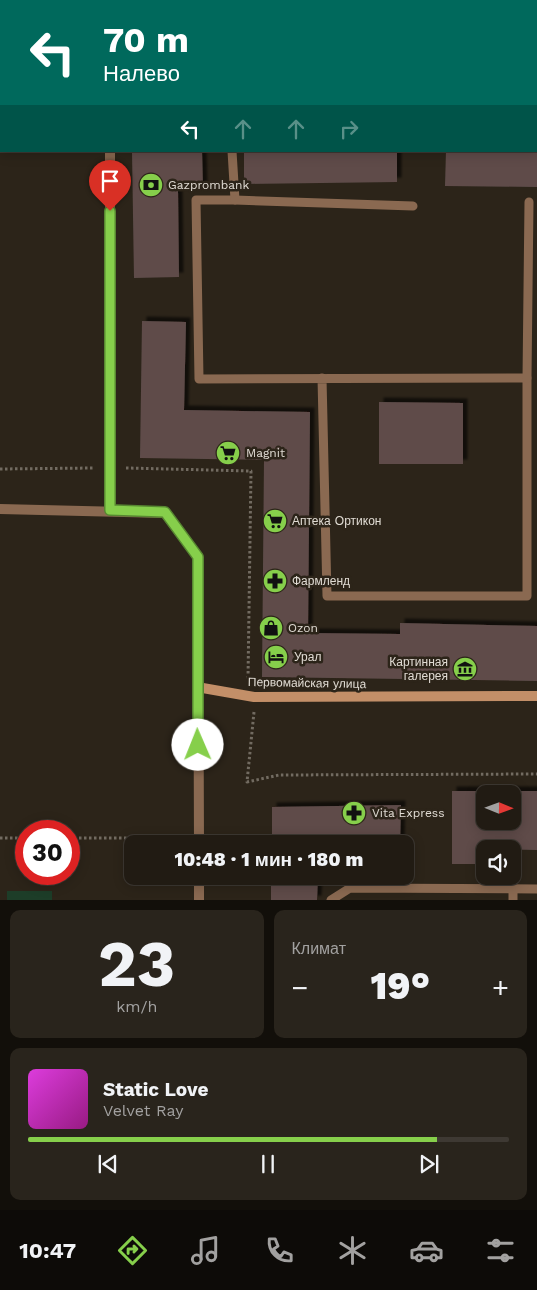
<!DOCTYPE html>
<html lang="ru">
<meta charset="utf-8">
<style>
body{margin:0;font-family:"Work Sans",sans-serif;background:#29241c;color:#f1f3f6;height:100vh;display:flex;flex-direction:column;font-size:19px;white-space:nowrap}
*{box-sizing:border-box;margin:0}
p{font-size:16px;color:#a2a1a0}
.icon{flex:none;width:28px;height:28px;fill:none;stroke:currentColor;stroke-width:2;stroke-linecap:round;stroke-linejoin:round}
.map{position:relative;height:900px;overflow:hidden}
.panel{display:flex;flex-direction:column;gap:10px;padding:10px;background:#120f0a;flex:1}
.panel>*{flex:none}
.top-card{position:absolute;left:0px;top:0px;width:538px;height:152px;box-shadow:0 2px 12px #0003,0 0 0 1px #3e3933;background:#00695c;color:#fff;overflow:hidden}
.needle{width:32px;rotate:91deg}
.fabs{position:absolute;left:476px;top:785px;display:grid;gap:10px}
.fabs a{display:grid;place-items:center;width:45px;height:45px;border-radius:10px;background:#211b13;box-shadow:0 2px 12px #0003,0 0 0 1px #3e3933;font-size:25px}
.speed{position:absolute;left:15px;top:820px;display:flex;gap:10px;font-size:25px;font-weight:700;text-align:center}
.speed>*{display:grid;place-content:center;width:65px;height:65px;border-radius:50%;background:#211b13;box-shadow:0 2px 12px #0003,0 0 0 1px #3e3933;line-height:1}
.speed .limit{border:8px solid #d22;background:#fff;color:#111}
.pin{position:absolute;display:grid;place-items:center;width:42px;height:42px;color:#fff;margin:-51px -21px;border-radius:50% 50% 50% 0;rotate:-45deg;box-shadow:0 0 5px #0007}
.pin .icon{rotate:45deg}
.me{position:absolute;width:55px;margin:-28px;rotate:359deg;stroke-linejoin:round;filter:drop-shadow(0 0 4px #0008)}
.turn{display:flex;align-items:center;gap:18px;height:105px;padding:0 20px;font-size:22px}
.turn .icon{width:65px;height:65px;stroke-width:2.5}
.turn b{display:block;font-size:35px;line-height:42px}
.lanes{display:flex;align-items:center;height:48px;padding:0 20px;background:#0003;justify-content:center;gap:25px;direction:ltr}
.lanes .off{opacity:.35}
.big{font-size:38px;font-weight:800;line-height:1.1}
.panel .card{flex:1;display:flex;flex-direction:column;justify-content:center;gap:8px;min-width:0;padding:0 18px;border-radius:10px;background:#29241c}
.panel .dial{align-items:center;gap:0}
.dial b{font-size:65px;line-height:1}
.song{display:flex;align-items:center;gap:15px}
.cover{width:60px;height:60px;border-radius:8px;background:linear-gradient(135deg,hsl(300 70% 55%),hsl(310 70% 35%))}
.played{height:5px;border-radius:2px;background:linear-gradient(90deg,#86cf4b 85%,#3e3933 85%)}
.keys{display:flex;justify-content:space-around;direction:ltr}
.heat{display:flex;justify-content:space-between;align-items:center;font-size:28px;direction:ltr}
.panel .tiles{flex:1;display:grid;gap:10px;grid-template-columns:1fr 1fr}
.card:last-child{grid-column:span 2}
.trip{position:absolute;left:124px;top:835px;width:290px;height:50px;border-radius:10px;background:#211b13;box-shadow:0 2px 12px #0003,0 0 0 1px #3e3933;font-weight:800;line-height:50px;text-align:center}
.tab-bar{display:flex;height:80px;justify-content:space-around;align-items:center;background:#0d0b08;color:#a2a1a0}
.tab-bar .icon{width:35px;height:35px}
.tab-bar .active{color:#86cf4b}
.tab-bar b{font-size:22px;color:#f1f3f6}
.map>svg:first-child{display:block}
</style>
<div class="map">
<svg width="537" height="900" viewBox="0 0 537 900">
<defs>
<filter id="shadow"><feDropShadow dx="4.5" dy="-4.5" stdDeviation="1" flood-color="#0009"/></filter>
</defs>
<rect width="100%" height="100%" fill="#2c2419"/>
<rect fill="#1d3d28" x="7" y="891" width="45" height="9"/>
<g fill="#5e4c4a" fill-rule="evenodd" filter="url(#shadow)">
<path d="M132 151H202L203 189 178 190 179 277 134 278Z"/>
<path d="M244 151H397V182L244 184Z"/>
<path d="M446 151H537V187L445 186Z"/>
<path d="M142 321 186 322 184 410 310 412 308 633 400 634V623L537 626V681L262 677 264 460 140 458Z"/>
<path d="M379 402 463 403V464H379Z"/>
<path d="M452 791H537V850L485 849V864H452ZM485 794H512V821H485Z"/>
<path d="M401 805 400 844H272V807Z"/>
<path d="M271 876H318L317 900H271Z"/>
</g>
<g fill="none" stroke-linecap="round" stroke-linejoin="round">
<g stroke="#726b61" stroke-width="3" stroke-dasharray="2.5 2.5" stroke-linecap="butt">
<path d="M536 64H537"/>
<path d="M126 468 251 471 248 679"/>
<path d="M0 469 94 468"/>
<path d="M254 712 247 782 279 775 537 774"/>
<path d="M0 838H26"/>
<path d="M69 838H183"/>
</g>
<g stroke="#8a6951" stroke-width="9">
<path d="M384 0V1"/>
<path d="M232 151 235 200H196L199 379 527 378V596H327L322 378"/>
<path d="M235 200 413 206"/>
<path d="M527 378 529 202"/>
<path d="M513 889V900"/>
<path d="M331 900 350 888 537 889"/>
</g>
<g stroke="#8a6951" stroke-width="10">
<path d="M111 0V1"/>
<path d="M536 84H537"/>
<path d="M0 509 165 513 198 557 199 844"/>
<path d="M110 510V151"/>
<path d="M199 900V876"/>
</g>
<path stroke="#c38f68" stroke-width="10" d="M197 687 254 697 537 696"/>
</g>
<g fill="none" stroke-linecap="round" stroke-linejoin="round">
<g stroke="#578731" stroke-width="12">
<path id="route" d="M110 211V510L165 512 198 557V745"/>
</g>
<use href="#route" stroke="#86cf4b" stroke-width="9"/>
</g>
<defs>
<g id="bank-disc" transform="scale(1.25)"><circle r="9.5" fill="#86cf4b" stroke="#2c2419"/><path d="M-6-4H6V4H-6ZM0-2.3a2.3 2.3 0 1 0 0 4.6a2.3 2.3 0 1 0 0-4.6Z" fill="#111"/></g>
<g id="supermarket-disc" transform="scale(1.25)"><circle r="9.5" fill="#86cf4b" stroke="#2c2419"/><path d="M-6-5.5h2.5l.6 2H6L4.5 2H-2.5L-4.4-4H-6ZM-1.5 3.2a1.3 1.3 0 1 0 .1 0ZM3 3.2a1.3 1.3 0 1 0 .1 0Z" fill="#111"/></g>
<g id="pharmacy-disc" transform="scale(1.25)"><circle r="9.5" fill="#86cf4b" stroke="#2c2419"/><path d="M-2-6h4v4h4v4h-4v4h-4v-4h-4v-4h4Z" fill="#111"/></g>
<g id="shop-disc" transform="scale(1.25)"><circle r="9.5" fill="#86cf4b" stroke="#2c2419"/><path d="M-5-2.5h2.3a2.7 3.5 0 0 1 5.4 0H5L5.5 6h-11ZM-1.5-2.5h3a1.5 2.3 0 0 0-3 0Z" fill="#111"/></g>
<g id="hotel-disc" transform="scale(1.25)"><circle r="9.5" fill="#86cf4b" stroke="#2c2419"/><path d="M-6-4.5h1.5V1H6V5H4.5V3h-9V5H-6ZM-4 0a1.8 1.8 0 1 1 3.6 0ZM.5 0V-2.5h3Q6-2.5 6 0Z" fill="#111"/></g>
<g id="museum-disc" transform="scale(1.25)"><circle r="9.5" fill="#86cf4b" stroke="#2c2419"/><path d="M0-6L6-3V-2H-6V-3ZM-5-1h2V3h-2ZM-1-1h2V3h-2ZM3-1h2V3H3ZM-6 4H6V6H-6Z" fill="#111"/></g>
</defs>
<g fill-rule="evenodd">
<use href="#bank-disc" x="151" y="185"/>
<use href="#supermarket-disc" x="228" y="453"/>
<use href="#supermarket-disc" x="275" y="521"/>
<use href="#pharmacy-disc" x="275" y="581"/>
<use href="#shop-disc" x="271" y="628"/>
<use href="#hotel-disc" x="276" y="657"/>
<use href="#museum-disc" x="465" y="669"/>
<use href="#pharmacy-disc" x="354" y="813"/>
</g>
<g text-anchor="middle" stroke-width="5" stroke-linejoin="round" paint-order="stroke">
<g font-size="12" fill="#e0dbd3" stroke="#2c2419" text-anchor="start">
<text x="168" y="189">Gazprombank</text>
<text x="246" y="457">Magnit</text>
<text x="292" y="525">Аптека Ортикон</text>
<text x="292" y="585">Фармленд</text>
<text x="288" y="632">Ozon</text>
<text x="294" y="661">Урал</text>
<text x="448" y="666" text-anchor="end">Картинная<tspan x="448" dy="14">галерея</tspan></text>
<text x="372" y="817">Vita Express</text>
</g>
<g font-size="12" fill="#e0dbd3" stroke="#2c2419">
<text transform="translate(307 683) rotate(1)" y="4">Первомайская улица</text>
</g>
</g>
</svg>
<div class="fabs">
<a><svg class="needle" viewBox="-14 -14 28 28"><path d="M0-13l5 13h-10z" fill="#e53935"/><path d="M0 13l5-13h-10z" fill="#a2a1a0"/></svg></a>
<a><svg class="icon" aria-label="sound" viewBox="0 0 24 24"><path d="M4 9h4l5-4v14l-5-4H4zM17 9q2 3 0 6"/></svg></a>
</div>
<div class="speed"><div class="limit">30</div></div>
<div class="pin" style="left:110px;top:211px;background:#d93025"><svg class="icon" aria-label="arrive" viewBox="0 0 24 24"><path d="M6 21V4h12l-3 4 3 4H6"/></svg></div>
<svg class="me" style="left:198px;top:745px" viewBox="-20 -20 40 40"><circle r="19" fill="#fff"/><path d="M0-13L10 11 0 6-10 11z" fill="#86cf4b"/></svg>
<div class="trip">10:48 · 1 мин · 180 m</div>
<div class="top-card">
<div class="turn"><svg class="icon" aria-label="left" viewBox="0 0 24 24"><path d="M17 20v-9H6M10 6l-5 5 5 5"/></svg><div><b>70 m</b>Налево</div></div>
<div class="lanes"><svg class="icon" aria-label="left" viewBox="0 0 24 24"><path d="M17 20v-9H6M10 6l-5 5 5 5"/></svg><svg class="icon off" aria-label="ahead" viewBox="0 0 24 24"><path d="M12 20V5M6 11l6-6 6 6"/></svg><svg class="icon off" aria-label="ahead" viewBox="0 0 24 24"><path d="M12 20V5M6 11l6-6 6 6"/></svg><svg class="icon off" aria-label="right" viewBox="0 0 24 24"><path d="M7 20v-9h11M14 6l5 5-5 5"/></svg></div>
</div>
</div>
<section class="panel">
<div class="tiles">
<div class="card dial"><b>23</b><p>km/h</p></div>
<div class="card"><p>Климат</p>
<div class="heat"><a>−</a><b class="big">19°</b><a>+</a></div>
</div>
<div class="card">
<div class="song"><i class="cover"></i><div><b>Static Love</b><p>Velvet Ray</p></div></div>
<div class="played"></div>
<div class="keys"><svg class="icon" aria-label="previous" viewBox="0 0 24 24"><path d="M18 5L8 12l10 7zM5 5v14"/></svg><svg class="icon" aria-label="pause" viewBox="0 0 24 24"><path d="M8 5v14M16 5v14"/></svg><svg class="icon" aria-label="next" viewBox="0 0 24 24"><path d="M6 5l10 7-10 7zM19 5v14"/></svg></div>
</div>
</div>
</section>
<nav class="tab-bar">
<b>10:47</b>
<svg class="icon active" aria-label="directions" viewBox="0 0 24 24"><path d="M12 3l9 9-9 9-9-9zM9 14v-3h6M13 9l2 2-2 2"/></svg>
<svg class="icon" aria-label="music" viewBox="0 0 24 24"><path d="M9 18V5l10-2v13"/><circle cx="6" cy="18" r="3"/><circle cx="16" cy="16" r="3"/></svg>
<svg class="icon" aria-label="phone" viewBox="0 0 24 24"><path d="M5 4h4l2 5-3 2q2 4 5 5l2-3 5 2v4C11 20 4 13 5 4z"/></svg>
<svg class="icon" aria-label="climate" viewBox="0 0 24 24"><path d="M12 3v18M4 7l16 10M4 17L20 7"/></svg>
<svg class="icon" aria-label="car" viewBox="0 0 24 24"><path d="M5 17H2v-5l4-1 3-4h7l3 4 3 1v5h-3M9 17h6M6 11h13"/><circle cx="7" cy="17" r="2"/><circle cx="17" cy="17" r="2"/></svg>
<svg class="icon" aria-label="filters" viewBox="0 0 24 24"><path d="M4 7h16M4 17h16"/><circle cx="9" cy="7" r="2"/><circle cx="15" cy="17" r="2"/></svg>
</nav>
